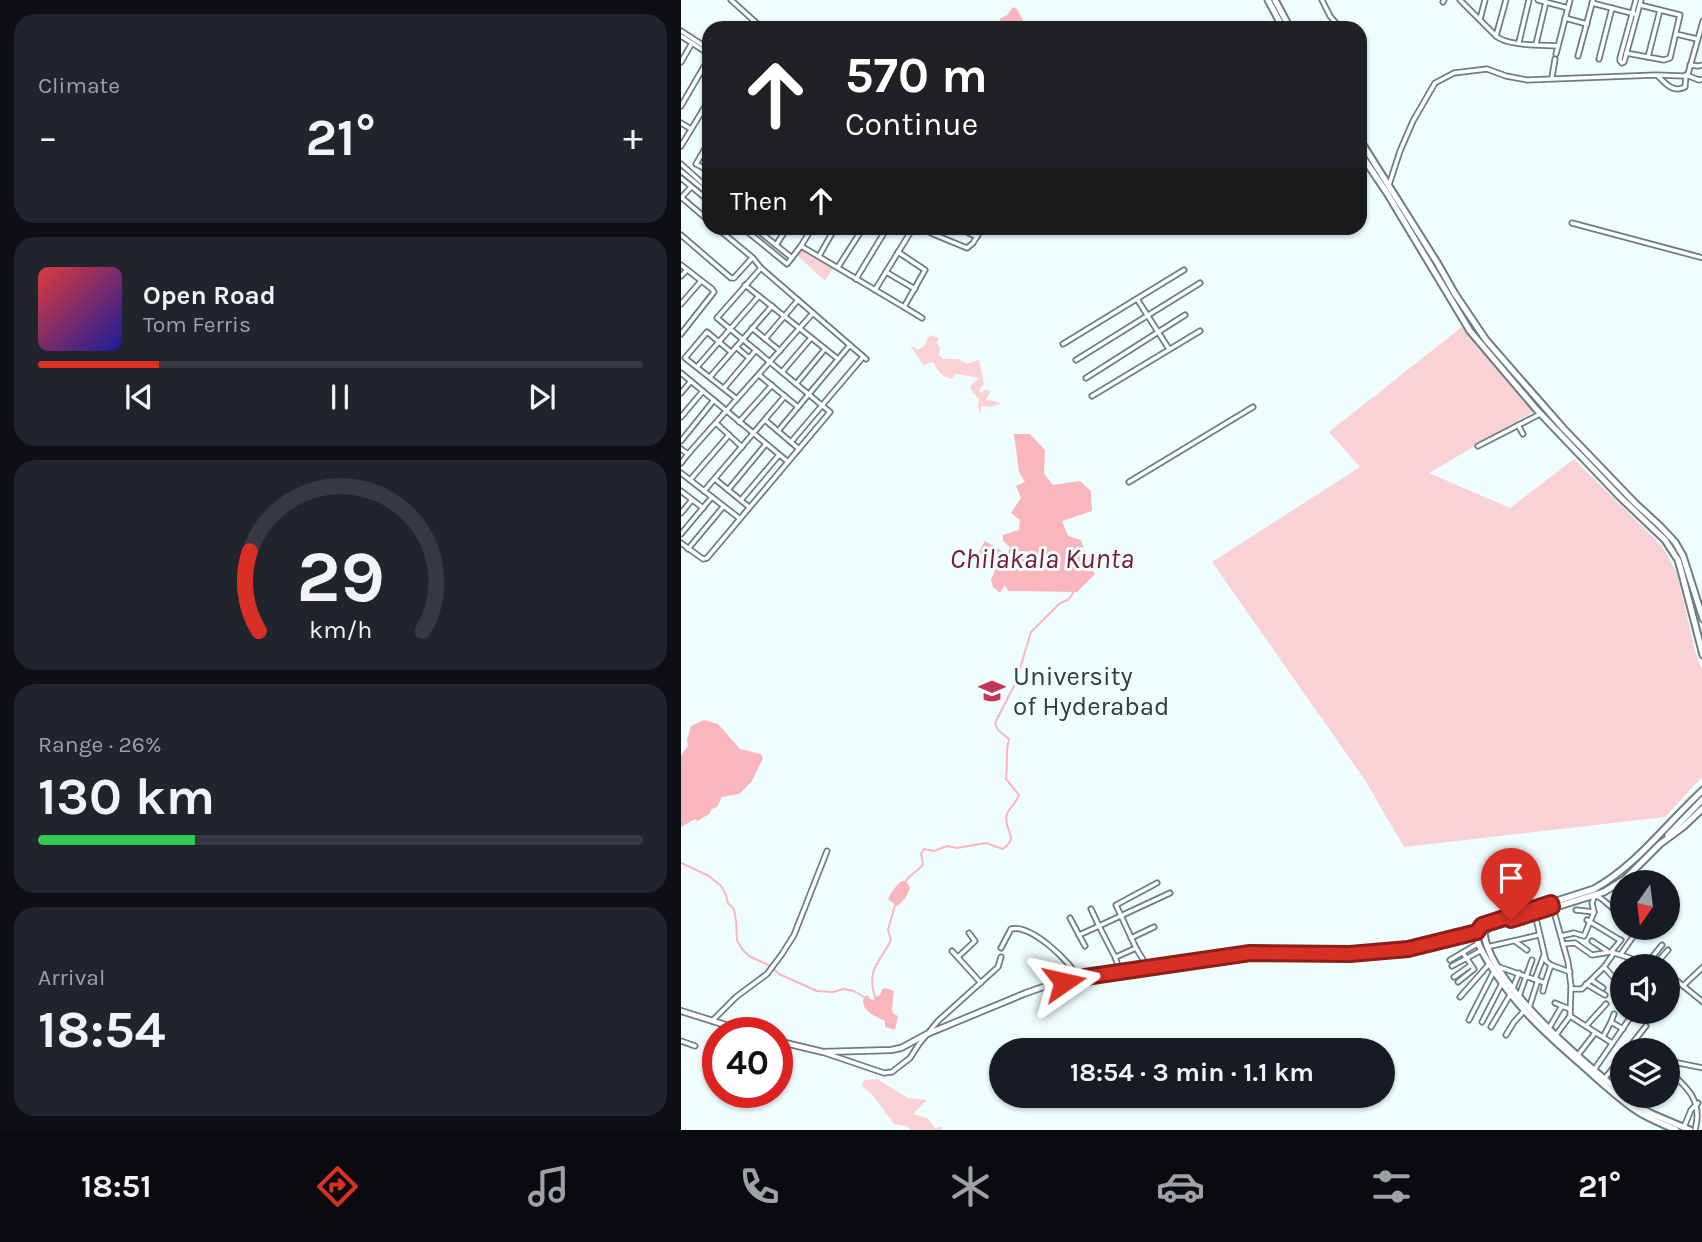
<!DOCTYPE html>
<meta charset="utf-8">
<style>
body{margin:0;font-family:Karla,sans-serif;background:#20242c;color:#f1f3f6;height:100vh;display:flex;flex-direction:column;font-size:26px;white-space:nowrap}
*{box-sizing:border-box;margin:0}
p{font-size:23px;color:#9ea1a6}
.icon{flex:none;width:38px;height:38px;fill:none;stroke:currentColor;stroke-width:2;stroke-linecap:round;stroke-linejoin:round}
.map{position:relative;flex:1;overflow:hidden}
.details{display:flex;flex-direction:column;gap:14px;padding:14px;background:#0d0f14;width:681px}
.details>*{flex:none}
.guide{position:absolute;left:21px;top:21px;width:665px;height:214px;border-radius:21px;box-shadow:0 2px 5px #0004;background:#202124;color:#fff;overflow:hidden}
.needle{width:46px;rotate:194deg}
.controls{position:absolute;left:929px;top:870px;display:grid;gap:14px}
.controls a{display:grid;place-items:center;width:70px;height:70px;border-radius:50%;background:#171b24;box-shadow:0 2px 5px #0004;font-size:35px}
.speed{position:absolute;left:21px;top:1017px;display:flex;gap:14px;font-size:35px;font-weight:700;text-align:center}
.speed>*{display:grid;place-content:center;width:91px;height:91px;border-radius:50%;background:#171b24;box-shadow:0 2px 5px #0004;line-height:1}
.speed .limit{border:10px solid #d22;background:#fff;color:#111}
.pin{position:absolute;display:grid;place-items:center;width:60px;height:60px;color:#fff;margin:-72px -30px;border-radius:50% 50% 50% 0;rotate:-45deg;box-shadow:0 0 7px #0007}
.pin .icon{rotate:45deg}
.me{position:absolute;width:77px;margin:-38px;rotate:79deg;stroke-linejoin:round;filter:drop-shadow(0 0 5px #0008)}
.turn{display:flex;align-items:center;gap:24px;height:147px;padding:0 28px;font-size:32px}
.turn .icon{width:91px;height:91px;stroke-width:2.5}
.turn b{display:block;font-size:49px;line-height:60px}
.then{display:flex;align-items:center;height:66px;padding:0 28px;background:#0003;gap:14px;font-size:26px}
.big{font-size:52px;font-weight:700;line-height:1.1}
.details .tile{flex:1;display:flex;flex-direction:column;justify-content:center;gap:10px;min-width:0;padding:0 24px;border-radius:21px;background:#20242c}
.details .dial{align-items:center;gap:0}
.dial svg{height:182px;overflow:visible;fill:none;stroke:#363941;stroke-width:7;stroke-linecap:round;text-anchor:middle}
.dial text{fill:#f1f3f6;stroke:none}
.song{display:flex;align-items:center;gap:21px}
.cover{width:84px;height:84px;border-radius:10px;background:linear-gradient(135deg,hsl(0 70% 55%),hsl(240 70% 35%))}
.played{height:7px;border-radius:4px;background:linear-gradient(90deg,#d93025 20%,#363941 20%)}
.keys{display:flex;justify-content:space-around;direction:ltr}
.heat{display:flex;justify-content:space-between;align-items:center;font-size:38px;direction:ltr}
.charge{height:10px;border-radius:5px;background:linear-gradient(90deg,#34c759 26%,#363941 0)}
.trip{position:absolute;left:308px;top:1038px;width:406px;height:70px;border-radius:35px;background:#171b24;box-shadow:0 2px 5px #0004;font-weight:700;line-height:70px;text-align:center}
.menu{display:flex;height:112px;justify-content:space-around;align-items:center;background:#090b0e;color:#9ea1a6}
.menu .icon{width:49px;height:49px}
.menu .current{color:#d93025}
.menu b{font-size:32px;color:#f1f3f6}
main{display:flex;flex:1;min-height:0}
.map>svg:first-child{display:block}
</style>
<main>
<section class="details">
<div class="tile"><p>Climate</p>
<div class="heat"><a>−</a><b class="big">21°</b><a>+</a></div>
</div>
<div class="tile">
<div class="song"><i class="cover"></i><div><b>Open Road</b><p>Tom Ferris</p></div></div>
<div class="played"></div>
<div class="keys"><svg class="icon" aria-label="previous" viewBox="0 0 24 24"><path d="M18 5L8 12l10 7zM5 5v14"/></svg><svg class="icon" aria-label="pause" viewBox="0 0 24 24"><path d="M8 5v14M16 5v14"/></svg><svg class="icon" aria-label="next" viewBox="0 0 24 24"><path d="M6 5l10 7-10 7zM19 5v14"/></svg></div>
</div>
<div class="tile dial"><svg viewBox="0 0 100 80">
<path d="M14 69A42 42 0 1 1 86 69"/>
<path d="M14 69A42 42 0 0 1 10 34" stroke="#d93025"/>
<text x="50" y="56" font-size="32" font-weight="700">29</text>
<text x="50" y="72" font-size="11">km/h</text>
</svg></div>
<div class="tile"><p>Range · 26%</p><b class="big">130 km</b><div class="charge"></div></div>
<div class="tile"><p>Arrival</p><b class="big">18:54</b></div>
</section>
<div class="map">
<svg width="1022" height="1130" viewBox="0 0 1022 1130">
<rect width="100%" height="100%" fill="#effdff"/>
<g fill="#f9d2d5">
<path d="M120 249 152 268 144 281 116 255Z"/>
<path d="M782 326 854 411 748 473 829 508 893 459 981 546 996 573 1014 651 1021 670V777L984 817 723 847 684 780 531 562 679 467 648 432Z"/>
<path d="M249 335 258 338 256 343 259 348 258 355 262 359H277L286 364 298 360 303 384 298 390 300 393 305 389 309 392 305 400 314 401 320 404 308 407 300 406V411L298 412 297 405 298 399 292 393 289 386 298 378 275 374 271 379C260 377 257 371 252 362L242 365 229 345 237 350 243 346Z"/>
<path d="M196 1079 227 1098 246 1100 232 1114 246 1118 254 1128 261 1127V1130H229L226 1126 213 1124C201 1109 197 1098 181 1086L183 1080Z"/>
</g>
<g fill="#f9b7bd">
<path d="M332 7 336 9 346 28H323V24L318 19 326 15Z"/>
<path d="M333 434H349L364 450 363 474 372 485 399 481 410 491 411 511 381 521 387 536 400 540 407 561 414 574 396 592 327 591 324 585 319 593 312 587 310 579 314 572 305 561 294 559 304 541 326 554 329 547 322 541V535L338 530 339 520 330 513 340 498 335 486 344 482 338 472Z"/>
<path d="M23 720 37 724 59 749 80 754 82 758 71 781 58 794 41 797 36 807 31 809 28 814 17 821 14 819 0 827V755L7 746 6 740 10 726Z"/>
<path d="M221 881H225L229 887C228 894 222 902 216 906L207 899C209 893 216 884 221 881Z"/>
<path d="M205 988 213 991 211 1009 213 1014 217 1016 214 1030 204 1027V1021C194 1016 178 1010 183 997L187 995 189 999 193 1000 194 997 199 995 201 989Z"/>
</g>
<g fill="none" stroke-linecap="round" stroke-linejoin="round">
<g stroke="#f9b7bd" stroke-width="2">
<path d="M0 863 28 876 40 886 45 895 47 903 53 909 55 921 56 940 61 949 68 956 91 967 98 974 136 991 152 992 163 989 173 991 183 997"/>
<path d="M225 881C230 873 238 871 242 864L240 854 243 849 253 851 266 846 276 848 305 843 322 849C340 836 321 831 326 814 329 807 336 802 338 795L325 779C327 766 324 751 328 739L317 730 314 723 335 682 350 632 379 603 387 600 391 595 392 592"/>
<path d="M194 997C185 968 199 963 210 940L207 930 214 905"/>
</g>
<g stroke="#6a7f83" stroke-width="7">
<g id="minor">
<path d="M50 0 81 28"/>
<path d="M641 0 649 16 659 28"/>
<path d="M779 0 815 36"/>
<path d="M825 0 815 36C826 46 861 45 876 46"/>
<path d="M857 0 887 8"/>
<path d="M955 0 939 58V61L941 63 943 62 960 0"/>
<path d="M762 2 763 0"/>
<path d="M911 3 954 14"/>
<path d="M884 18 906 24"/>
<path d="M799 19 804 0"/>
<path d="M0 31 28 49"/>
<path d="M995 34 1016 39"/>
<path d="M0 36 28 54"/>
<path d="M838 42 848 0"/>
<path d="M855 44 865 2"/>
<path d="M945 53 983 60 989 58 999 15 959 5"/>
<path d="M875 54 889 0"/>
<path d="M897 56 912 0"/>
<path d="M967 57 979 10"/>
<path d="M918 59 931 8"/>
<path d="M0 62 11 43"/>
<path d="M1009 65 1017 66 1022 65"/>
<path d="M977 76C985 84 992 93 1004 87L1005 75 1018 80 1022 79"/>
<path d="M871 77 874 59"/>
<path d="M0 106 28 58"/>
<path d="M0 123 10 129"/>
<path d="M28 142 15 164 28 171"/>
<path d="M0 146 28 100"/>
<path d="M0 164 28 189"/>
<path d="M0 171 28 194"/>
<path d="M0 178 28 201"/>
<path d="M708 185 719 151 732 121 754 83 773 73 806 69 825 76 846 80 975 75 1003 76 1007 74 1022 21"/>
<path d="M0 197 28 221"/>
<path d="M0 198 10 187"/>
<path d="M891 223 1022 258"/>
<path d="M62 228 106 264 120 246 131 228"/>
<path d="M74 228 111 258"/>
<path d="M241 228 252 234 286 248 292 243 301 228"/>
<path d="M278 228 296 237"/>
<path d="M0 235 50 278H53L71 258"/>
<path d="M95 245 106 228"/>
<path d="M120 246 223 307 244 270 217 252"/>
<path d="M138 256 154 228"/>
<path d="M0 265 31 289 33 292 0 334"/>
<path d="M157 267 182 228"/>
<path d="M80 268 185 359"/>
<path d="M205 272 234 289"/>
<path d="M0 276 6 270"/>
<path d="M175 279 206 228"/>
<path d="M64 285 157 359"/>
<path d="M194 290 232 228"/>
<path d="M456 299 488 349"/>
<path d="M0 304 20 281"/>
<path d="M223 307 241 318"/>
<path d="M71 328 99 351"/>
<path d="M84 339 117 300"/>
<path d="M382 344 503 270"/>
<path d="M55 347 68 358"/>
<path d="M50 352 26 332 4 358 56 399"/>
<path d="M395 360 519 283"/>
<path d="M16 367 78 296"/>
<path d="M101 372 130 338"/>
<path d="M0 373 106 461"/>
<path d="M78 375 117 407"/>
<path d="M29 377 91 306"/>
<path d="M405 378 504 315"/>
<path d="M115 384 144 349"/>
<path d="M43 388 75 350"/>
<path d="M0 393 10 381"/>
<path d="M411 396 519 331"/>
<path d="M0 417 22 391"/>
<path d="M84 420 118 449"/>
<path d="M58 422 91 385"/>
<path d="M35 423 61 447"/>
<path d="M837 425 842 434"/>
<path d="M97 431 169 345"/>
<path d="M0 441 33 400"/>
<path d="M110 442 182 357"/>
<path d="M797 446 859 414"/>
<path d="M0 449 7 454 132 313"/>
<path d="M0 463 7 454"/>
<path d="M0 473 58 518"/>
<path d="M34 479 68 507"/>
<path d="M9 480 48 435"/>
<path d="M448 482 572 407"/>
<path d="M47 490 85 444"/>
<path d="M0 491 22 508"/>
<path d="M23 491 104 396"/>
<path d="M60 500 98 455"/>
<path d="M0 513 11 500"/>
<path d="M0 534 31 497"/>
<path d="M0 543 22 559 26 558 149 412 36 318 80 268 72 258 36 228"/>
<path d="M7 549 42 507"/>
<path d="M872 908 887 962 890 986 889 1016 875 1035"/>
<path d="M895 910 913 912"/>
<path d="M854 914 865 961 870 965 889 972"/>
<path d="M389 918 398 935"/>
<path d="M906 920 939 940"/>
<path d="M953 928 961 935"/>
<path d="M880 936 893 933 903 936 913 912 911 903 914 895 921 899 942 917"/>
<path d="M450 938 473 927"/>
<path d="M834 941 846 950"/>
<path d="M911 941 926 951"/>
<path d="M882 944 894 943 911 955 930 952 949 958 962 966"/>
<path d="M404 946 398 935 418 926 410 909"/>
<path d="M806 947 858 935"/>
<path d="M320 948 330 929C350 924 389 961 398 979"/>
<path d="M271 951 300 983"/>
<path d="M930 952 940 940"/>
<path d="M940 954 956 931"/>
<path d="M277 957 294 941 288 933"/>
<path d="M435 957 455 948"/>
<path d="M769 960 798 943"/>
<path d="M771 966 801 950"/>
<path d="M964 966 981 945"/>
<path d="M973 966 987 950"/>
<path d="M818 967 864 983 862 991"/>
<path d="M923 967 942 988"/>
<path d="M467 968 455 948 435 905 476 883"/>
<path d="M440 974 434 957 418 926 489 893"/>
<path d="M773 977 790 965"/>
<path d="M987 977 995 980 1022 1002"/>
<path d="M854 979 863 955"/>
<path d="M910 980 922 988"/>
<path d="M777 982 793 969 782 953"/>
<path d="M864 983 870 965"/>
<path d="M905 984 924 995"/>
<path d="M1002 986 1022 967"/>
<path d="M832 988 838 973"/>
<path d="M890 989H901L923 967 933 953"/>
<path d="M838 996 851 960"/>
<path d="M779 997 809 963"/>
<path d="M874 1003 881 1006"/>
<path d="M848 1008 857 980"/>
<path d="M889 1016 931 1043"/>
<path d="M788 1020 813 971"/>
<path d="M31 1021 55 997 86 974 101 954 113 935 146 851"/>
<path d="M801 1022 821 983"/>
<path d="M930 1022 933 1014"/>
<path d="M905 1026 925 1004"/>
<path d="M810 1027 829 995"/>
<path d="M868 1028 881 1006 889 1009"/>
<path d="M825 1035 833 1022 843 1011"/>
<path d="M922 1037 930 1022 942 1029"/>
<path d="M0 1041 14 1046"/>
<path d="M946 1050 965 1026"/>
<path d="M144 1053 203 1073 211 1072 229 1058 238 1044 257 1021 317 967 320 957"/>
<path d="M897 1055 914 1033"/>
<path d="M987 1061 1022 1068"/>
<path d="M913 1070 953 1012"/>
<path d="M987 1070C1007 1088 1022 1101 1014 1130"/>
<path d="M924 1078 942 1056"/>
<path d="M1003 1127 1010 1110 1017 1103"/>
</g>
</g>
<g stroke="#6a7f83" stroke-width="8">
<g id="tertiary">
<path d="M399 979 405 980 574 957H657L727 949 796 932"/>
<path d="M0 1011 67 1032"/>
<path d="M96 1041 142 1052 210 1050 220 1048 246 1034 345 993 368 985 404 977 569 953 669 954"/>
</g>
</g>
<g stroke="#6a7f83" stroke-width="9">
<g id="secondary">
<path d="M587 0 602 28"/>
<path d="M594 0 609 28"/>
<path d="M679 140 757 264 774 294 805 340 882 428 954 503 979 526 994 542 1002 556 1022 619"/>
<path d="M679 153 706 193 789 331 856 410 939 497 984 540 997 560 1001 574 1022 655"/>
<path d="M987 835 1022 799"/>
<path d="M942 1094C902 1062 809 984 803 933L807 928 923 892 944 879 979 844 1002 827 1022 808"/>
<path d="M944 1096 960 1108 971 1114 1009 1130"/>
<path d="M995 1130C982 1124 968 1119 956 1111 937 1098 920 1082 902 1066 865 1034 834 1006 808 963 801 951 789 936 801 925L913 889C956 865 986 823 1022 790"/>
</g>
</g>
<use href="#minor" stroke="#fff" stroke-width="3.5"/>
<use href="#tertiary" stroke="#fff" stroke-width="4.5"/>
<use href="#secondary" stroke="#fff" stroke-width="5"/>
</g>
<g fill="none" stroke-linecap="round" stroke-linejoin="round">
<g stroke="#8d1f18" stroke-width="18">
<path id="route" d="M383 982 404 977 569 953 669 954 727 949 796 932 801 925 870 903 871 907 830 920"/>
</g>
<use href="#route" stroke="#d93025" stroke-width="12"/>
</g>
<defs>
<g id="university-bare" transform="scale(2.1)"><path d="M0-5L7-2L0 1L-7-2ZM-4 1L0 2.5L4 1V4Q0 6-4 4Z" fill="#c53554" stroke="#effdff" stroke-width="2.5" paint-order="stroke"/></g>
</defs>
<g fill-rule="evenodd">
<use href="#university-bare" x="311" y="691"/>
</g>
<g text-anchor="middle" stroke-width="6" stroke-linejoin="round" paint-order="stroke">
<g font-size="26" fill="#323b3d" stroke="#effdff" text-anchor="start">
<text x="332" y="685">University<tspan x="332" dy="30">of Hyderabad</tspan></text>
</g>
<g font-size="28" font-style="italic" fill="#771b2f" stroke="#effdff">
<text x="361" y="568">Chilakala Kunta</text>
</g>
</g>
</svg>
<div class="controls">
<a><svg class="needle" viewBox="-14 -14 28 28"><path d="M0-13l5 13h-10z" fill="#e53935"/><path d="M0 13l5-13h-10z" fill="#9ea1a6"/></svg></a>
<a><svg class="icon" aria-label="sound" viewBox="0 0 24 24"><path d="M4 9h4l5-4v14l-5-4H4zM17 9q2 3 0 6"/></svg></a>
<a><svg class="icon" aria-label="layers" viewBox="0 0 24 24"><path d="M12 4l9 5-9 5-9-5zM3 14l9 5 9-5"/></svg></a>
</div>
<div class="speed"><div class="limit">40</div></div>
<div class="pin" style="left:830px;top:920px;background:#d93025"><svg class="icon" aria-label="arrive" viewBox="0 0 24 24"><path d="M6 21V4h12l-3 4 3 4H6"/></svg></div>
<svg class="me" style="left:383px;top:982px" viewBox="-20 -20 40 40"><path d="M0-17L14 15 0 8-14 15z" fill="#d93025" stroke="#fff" stroke-width="4"/></svg>
<div class="trip">18:54 · 3 min · 1.1 km</div>
<div class="guide">
<div class="turn"><svg class="icon" aria-label="ahead" viewBox="0 0 24 24"><path d="M12 20V5M6 11l6-6 6 6"/></svg><div><b>570 m</b>Continue</div></div>
<div class="then">Then<svg class="icon" aria-label="ahead" viewBox="0 0 24 24"><path d="M12 20V5M6 11l6-6 6 6"/></svg></div>
</div>
</div>
</main>
<nav class="menu">
<b>18:51</b>
<svg class="icon current" aria-label="directions" viewBox="0 0 24 24"><path d="M12 3l9 9-9 9-9-9zM9 14v-3h6M13 9l2 2-2 2"/></svg>
<svg class="icon" aria-label="music" viewBox="0 0 24 24"><path d="M9 18V5l10-2v13"/><circle cx="6" cy="18" r="3"/><circle cx="16" cy="16" r="3"/></svg>
<svg class="icon" aria-label="phone" viewBox="0 0 24 24"><path d="M5 4h4l2 5-3 2q2 4 5 5l2-3 5 2v4C11 20 4 13 5 4z"/></svg>
<svg class="icon" aria-label="climate" viewBox="0 0 24 24"><path d="M12 3v18M4 7l16 10M4 17L20 7"/></svg>
<svg class="icon" aria-label="car" viewBox="0 0 24 24"><path d="M5 17H2v-5l4-1 3-4h7l3 4 3 1v5h-3M9 17h6M6 11h13"/><circle cx="7" cy="17" r="2"/><circle cx="17" cy="17" r="2"/></svg>
<svg class="icon" aria-label="filters" viewBox="0 0 24 24"><path d="M4 7h16M4 17h16"/><circle cx="9" cy="7" r="2"/><circle cx="15" cy="17" r="2"/></svg>
<b>21°</b>
</nav>
